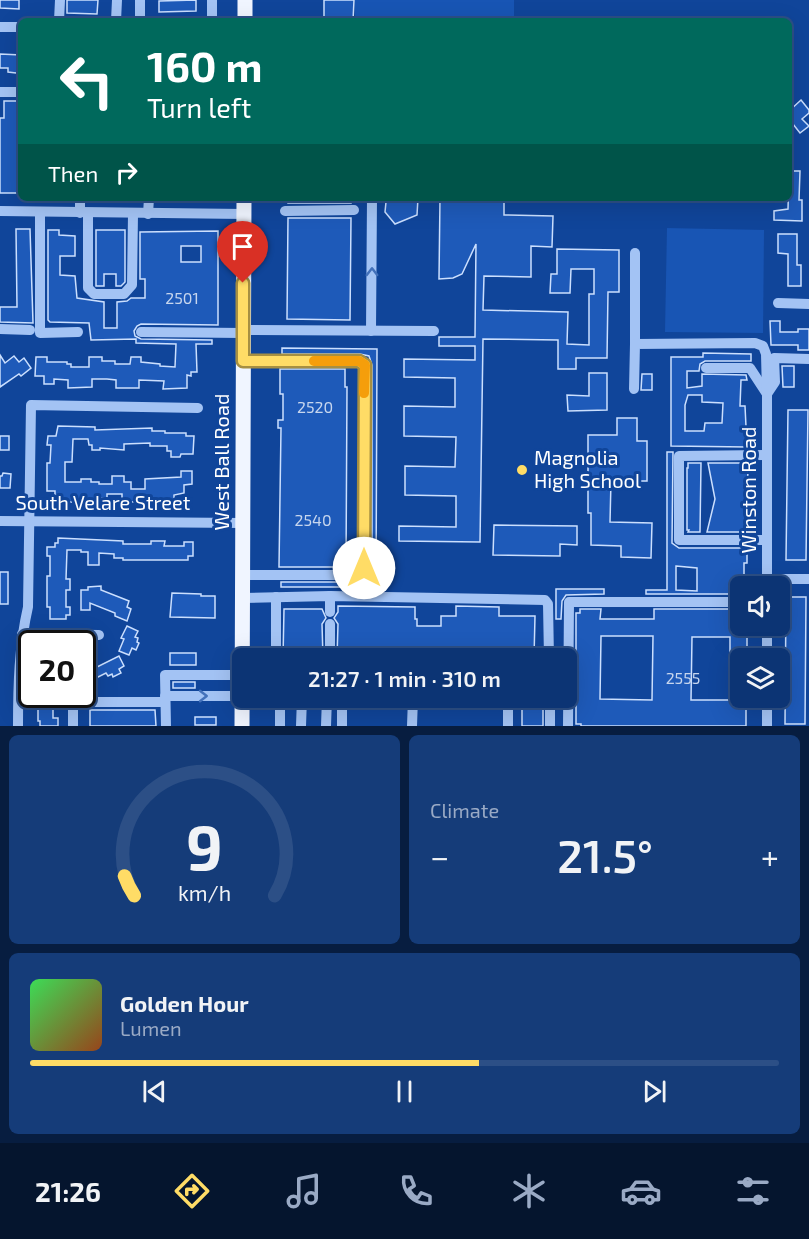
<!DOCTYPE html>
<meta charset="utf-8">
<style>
body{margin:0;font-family:"Exo 2",sans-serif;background:#153c79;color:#f1f3f6;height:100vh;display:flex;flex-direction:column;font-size:22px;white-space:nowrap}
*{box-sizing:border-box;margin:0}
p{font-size:20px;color:#9aaac5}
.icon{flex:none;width:33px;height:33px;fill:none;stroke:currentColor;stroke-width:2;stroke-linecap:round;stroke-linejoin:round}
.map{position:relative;height:726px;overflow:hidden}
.panel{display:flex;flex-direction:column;gap:9px;padding:9px;background:#071d40;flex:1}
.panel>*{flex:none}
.hud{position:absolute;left:18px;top:18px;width:774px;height:183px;border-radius:9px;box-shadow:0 6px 24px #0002,0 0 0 2px #2c4f86;background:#00695c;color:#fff;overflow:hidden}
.fabs{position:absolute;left:730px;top:576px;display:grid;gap:12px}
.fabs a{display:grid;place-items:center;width:60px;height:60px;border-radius:9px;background:#0c3474;box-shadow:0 6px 24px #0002,0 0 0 2px #2c4f86;font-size:30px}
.speed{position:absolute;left:18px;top:630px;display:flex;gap:12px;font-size:30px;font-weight:700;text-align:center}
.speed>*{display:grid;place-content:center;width:78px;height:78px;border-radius:50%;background:#0c3474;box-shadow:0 6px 24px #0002,0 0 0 2px #2c4f86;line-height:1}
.speed .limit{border:3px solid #111;border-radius:9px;background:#fff;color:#111}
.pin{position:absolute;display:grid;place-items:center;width:51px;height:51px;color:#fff;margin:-62px -26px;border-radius:50% 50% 50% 0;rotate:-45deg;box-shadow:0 0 6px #0007}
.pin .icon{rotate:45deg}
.me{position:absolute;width:66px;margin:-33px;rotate:0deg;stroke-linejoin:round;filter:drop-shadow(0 0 4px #0008)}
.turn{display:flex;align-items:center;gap:21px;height:126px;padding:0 30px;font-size:27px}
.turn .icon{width:78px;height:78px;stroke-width:2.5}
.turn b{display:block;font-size:42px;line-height:51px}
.then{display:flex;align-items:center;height:57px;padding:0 30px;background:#0003;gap:12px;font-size:22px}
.big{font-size:45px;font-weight:600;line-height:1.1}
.panel .tile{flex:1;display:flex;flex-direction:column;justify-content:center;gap:9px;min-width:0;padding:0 21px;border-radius:9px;background:#153c79}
.panel .dial{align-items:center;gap:0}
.dial svg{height:156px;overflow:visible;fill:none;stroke:#2c4f86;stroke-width:7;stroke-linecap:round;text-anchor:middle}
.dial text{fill:#f1f3f6;stroke:none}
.song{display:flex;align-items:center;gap:18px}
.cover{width:72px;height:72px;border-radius:9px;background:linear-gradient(135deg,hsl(130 70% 55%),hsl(20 70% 35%))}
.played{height:6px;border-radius:3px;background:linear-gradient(90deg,#ffdc66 60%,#2c4f86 60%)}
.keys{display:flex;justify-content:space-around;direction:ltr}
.heat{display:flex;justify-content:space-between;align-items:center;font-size:33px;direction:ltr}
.panel .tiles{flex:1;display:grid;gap:9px;grid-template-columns:1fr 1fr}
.tile:last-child{grid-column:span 2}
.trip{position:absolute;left:232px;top:648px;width:345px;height:60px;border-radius:9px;background:#0c3474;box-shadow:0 6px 24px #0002,0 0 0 2px #2c4f86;font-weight:600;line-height:60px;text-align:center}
.menu{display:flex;height:96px;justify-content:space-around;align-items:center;background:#05152e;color:#9aaac5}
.menu .icon{width:42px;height:42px}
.menu .current{color:#ffdc66}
.menu b{font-size:27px;color:#f1f3f6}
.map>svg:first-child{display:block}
</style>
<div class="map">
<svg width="809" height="726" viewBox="0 0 809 726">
<rect width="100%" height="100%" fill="#10459a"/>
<g fill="#1855b4">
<path d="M355 0H514V19H503V21H355Z"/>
<path d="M667 228 764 230 763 333 665 332Z"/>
</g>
<g fill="#1e5ab9" stroke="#cbdffe" stroke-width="1.5" fill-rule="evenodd">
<path d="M0 0H19V9L0 8Z"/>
<path d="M67 0H98L97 14 67 13Z"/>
<path d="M196 0V11L159 12V1Z"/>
<path d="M324 0H354L353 21H324Z"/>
<path d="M0 54 21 55V70L16 73 8 72V68H0Z"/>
<path d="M801 100 809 110V113L802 119 809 126 800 133 789 119V111Z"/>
<path d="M4 101H21V116L17 115V132H21V193H0V118H4Z"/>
<path d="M789 171H800L799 200H802V221L774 220V211L788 209Z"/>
<rect x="288" y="198" width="63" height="5"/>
<path d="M396 198H418L417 215 395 224 385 212 386 202Z"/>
<path d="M440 198H504V215L553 216 552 247 531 246V277L484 276 483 310 568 312 567 344 589 345V294H594V269H571L570 293H550L551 274H557V249L619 250V292H608L607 358H576V369H558V340L483 339 480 542 399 541V526L456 527V496L405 495V466L455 467 456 437 404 436V406L455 407V378L404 377V359L475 360V346H439V337H475L476 244 462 274 453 278 439 279Z"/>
<path d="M288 218H351L350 320 287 319Z"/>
<path d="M16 229H30L33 323 0 322V307H17Z"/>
<path d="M48 230H59V235L75 236V256H60V275L75 276 77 298 104 302V328H117V302L127 301 131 298H145V279H140V232L218 231V325L141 324 137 326 134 331 135 336 141 339 212 340V344H196L197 372H191V376L187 375V388L163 389 164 381 139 380V388H116V380L107 379H92V387L68 388V380L54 379V384H44V376H35L36 357H47V362H67V364H71V367H89V357H102V361H115V364H130L131 357H141V362L160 364V366L175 367 176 344 136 343V339L91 340 89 323 50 322 48 320ZM181 246H201V262H181Z"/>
<path d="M96 230H125V282L121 286H116V274H104V286H96Z"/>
<path d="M778 234H797V265H801V286H788V254L778 253Z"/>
<path d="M770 321H780V332H798V329H809V350H798V345H771Z"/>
<path d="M282 348 377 349 376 587H281V582H359L368 579 372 569V365L369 356 360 354H282Z"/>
<path d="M703 353 751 354V361H705L700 364 699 371H687V388L702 386V374L746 375 747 380H741L740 406H745L747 447 671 446V357H703ZM688 395H702V402L723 403 722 423H705L704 431H685V405Z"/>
<path d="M0 355 5 363 14 356 19 362 24 358 31 368 21 376 19 374 0 387Z"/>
<path d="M782 366H794V387H783Z"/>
<path d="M280 369H345V387H347L346 567H279L281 428H278V420H283V394H280Z"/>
<path d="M589 373H607V410L568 411 567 395 589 396Z"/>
<path d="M642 374H652V390H641Z"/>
<path d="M788 410H808L806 560H786Z"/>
<path d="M617 418H637V441H647V481H611L610 522 652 523 651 558 621 557V546L591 545V513H588V435H617Z"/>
<path d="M58 426 95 427V430L152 428V431H165V433H186V436H194L193 454H181L180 457H171V451H167V446H150V443L124 444V450L100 448V450H92V445H89L88 439H73L72 462H65V482H81V479H91V482H99V484H112V476H124V482H131V489H145V479L181 477V471H192V484L184 485V493L174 495V504H165V501H150V504H136V502H122V494H107V499L100 498V501H96V504L58 501V495H55V491H47V463H50L51 445H47L48 436H56Z"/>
<rect x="0" y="436" width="9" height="14"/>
<path d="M667 452H673L672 543 679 548H747V563H744V584H741V594H646V590H667ZM676 566 697 568V591L676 590Z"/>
<path d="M688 463H701L700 532H688L689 530H687V468H688Z"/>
<path d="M708 463H748L747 532H707L715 499Z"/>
<path d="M3 473 11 474 10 488H0V476H2Z"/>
<path d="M494 525 577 526V545L560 544V556L493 555Z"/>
<path d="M58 538 123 541V544H151V541H165L164 546H184V542H193V556H188V560H123V558H114V554L99 553V565H88V552H81V550H67L66 579H70V590H66V607H70V615H66V619H50V607H47V576H50V556H47V547H55V543H58Z"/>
<rect x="0" y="572" width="8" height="32"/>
<path d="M101 586V590L129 601 127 607 131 609 127 621 115 616V613L90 603V610H81V590H88V587Z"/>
<path d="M556 589H604V594L566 595 562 601 561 619H556Z"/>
<path d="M172 593 201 594V596H215V618L170 617Z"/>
<path d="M786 597H806L805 724H785Z"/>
<path d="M338 606 415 607V619H417V626H441V616H456V606L499 607V616H535L534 658H337L338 624 334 618 338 612Z"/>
<path d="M284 609H322L326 618 322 624 323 658H283Z"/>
<path d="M580 609H601L600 619H654V609H741V626H747V658H741V698H746V726H581V724H576V613H580ZM601 636H653L652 700 600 699ZM692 637H730V700H691Z"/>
<path d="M127 626 138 631 135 637 138 638 137 642 139 643 136 650 132 648 129 655 119 651 124 639 121 638Z"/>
<rect x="170" y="653" width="26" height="12"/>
<path d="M119 656 124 666 119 669 121 673 113 677 112 674 108 676 106 673 92 680H82L84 660H93V669Z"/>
<rect x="173" y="682" width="22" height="6"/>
<path d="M38 694H56V703H53V718H58V726H40V721H38Z"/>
<rect x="522" y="698" width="21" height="28"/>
<path d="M90 710H155L156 726H90Z"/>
<rect x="195" y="717" width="21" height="8"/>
</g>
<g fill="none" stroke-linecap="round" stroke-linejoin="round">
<g stroke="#a3c3f4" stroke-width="10">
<path d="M59 21 60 0"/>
<path d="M116 21 117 0"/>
<path d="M140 21V0"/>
<path d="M212 21V0"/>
<path d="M0 27H21"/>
<path d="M0 92H21"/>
<path d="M0 211 244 214"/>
<path d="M285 211 354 210"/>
<path d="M40 212V333L78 332"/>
<path d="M80 213V198"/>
<path d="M88 213V288L94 294H124L132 285 133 214"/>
<path d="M148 214 149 198"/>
<path d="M778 303 809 304"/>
<path d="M0 329 30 330"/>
<path d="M243 330 434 331"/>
<path d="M371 331 372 198"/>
<path d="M141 332 243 333"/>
<path d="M635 344V253"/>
<path d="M706 368H750L767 394"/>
<path d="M634 389 635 344 755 343 763 346 766 354 767 394V586"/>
<path d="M767 394 775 382 774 358 809 359"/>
<path d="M767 455 679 456V540H767"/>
<path d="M0 521 242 523"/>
<path d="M242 575H359L364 569 365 365 359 361H243"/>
<path d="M767 579H809"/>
<path d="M330 596V612"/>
<path d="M242 598 330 596 545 600 548 604 549 658"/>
<path d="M22 634 99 635"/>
<path d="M276 658V597"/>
<path d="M330 658V624"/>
<path d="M767 658V626"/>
<path d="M165 696H242"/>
<path d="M550 698V726"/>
<path d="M18 726C18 686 19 646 28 607L31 405 198 408"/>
<path d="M73 726V702H165"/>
<path d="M166 726 165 675H242"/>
<path d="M280 726V698"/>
<path d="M301 726 302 698"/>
<path d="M326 726 327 698"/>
<path d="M342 726V698"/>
<path d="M412 726 413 698"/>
<path d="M508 726V698"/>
<path d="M568 726 569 602H741"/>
<path d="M767 726V698"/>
</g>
<g stroke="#f0f5ff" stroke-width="15">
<path d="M245 21V0"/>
<path d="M242 726 244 198"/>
</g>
</g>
<defs><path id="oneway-chevron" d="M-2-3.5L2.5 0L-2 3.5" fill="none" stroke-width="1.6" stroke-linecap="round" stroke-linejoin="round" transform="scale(1.5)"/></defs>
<g stroke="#4371ba">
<use href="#oneway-chevron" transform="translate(372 272) rotate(-90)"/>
<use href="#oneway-chevron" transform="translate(203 696)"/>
</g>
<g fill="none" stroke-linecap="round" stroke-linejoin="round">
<g stroke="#a68f42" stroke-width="15">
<path id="route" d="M243 283V361H359L365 365 364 568"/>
</g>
<use href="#route" stroke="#ffdc66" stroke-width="10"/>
<path stroke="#f59e0b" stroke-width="10" d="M314 361H359L365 365 364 393"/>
</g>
<circle fill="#ffdc66" stroke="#10459a" stroke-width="2" cx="522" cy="470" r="6"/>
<g text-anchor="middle" stroke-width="6" stroke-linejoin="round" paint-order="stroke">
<g font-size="16" fill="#c7d6ee">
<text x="182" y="304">2501</text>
<text x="315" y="413">2520</text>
<text x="313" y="526">2540</text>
<text x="683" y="684">2555</text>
</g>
<g font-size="20" fill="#fff" stroke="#10459a" text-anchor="start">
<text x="534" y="465">Magnolia<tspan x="534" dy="23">High School</tspan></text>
</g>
<g font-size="20" fill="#fff" stroke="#10459a">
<text transform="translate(222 462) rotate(-90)" y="7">West Ball Road</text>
<text transform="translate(749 490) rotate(-90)" y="7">Winston Road</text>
<text x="103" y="510">South Velare Street</text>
</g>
</g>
</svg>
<div class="fabs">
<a><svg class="icon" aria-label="sound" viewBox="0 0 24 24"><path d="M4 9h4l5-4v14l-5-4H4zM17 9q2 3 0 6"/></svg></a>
<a><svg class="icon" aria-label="layers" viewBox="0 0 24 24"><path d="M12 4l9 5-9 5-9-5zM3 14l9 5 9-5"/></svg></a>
</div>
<div class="speed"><div class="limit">20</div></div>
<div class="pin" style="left:243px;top:283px;background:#d93025"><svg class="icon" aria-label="arrive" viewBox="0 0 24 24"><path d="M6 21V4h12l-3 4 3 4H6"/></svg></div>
<svg class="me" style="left:364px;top:568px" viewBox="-20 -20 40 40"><circle r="19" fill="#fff"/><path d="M0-13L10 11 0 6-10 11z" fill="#ffdc66"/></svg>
<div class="trip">21:27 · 1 min · 310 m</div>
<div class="hud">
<div class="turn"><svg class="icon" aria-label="left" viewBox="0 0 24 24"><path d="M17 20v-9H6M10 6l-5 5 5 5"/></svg><div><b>160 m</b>Turn left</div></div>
<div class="then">Then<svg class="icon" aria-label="right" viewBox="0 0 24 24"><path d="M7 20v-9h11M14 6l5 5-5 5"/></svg></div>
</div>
</div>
<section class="panel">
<div class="tiles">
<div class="tile dial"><svg viewBox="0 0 100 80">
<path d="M14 69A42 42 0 1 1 86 69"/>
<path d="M14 69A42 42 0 0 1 9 59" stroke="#ffdc66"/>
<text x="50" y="56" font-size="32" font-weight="700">9</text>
<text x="50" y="72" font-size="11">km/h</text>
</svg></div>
<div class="tile"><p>Climate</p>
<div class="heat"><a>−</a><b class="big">21.5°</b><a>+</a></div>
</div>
<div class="tile">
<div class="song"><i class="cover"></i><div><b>Golden Hour</b><p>Lumen</p></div></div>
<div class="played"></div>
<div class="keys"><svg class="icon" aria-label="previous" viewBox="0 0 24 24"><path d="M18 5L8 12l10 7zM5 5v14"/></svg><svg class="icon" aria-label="pause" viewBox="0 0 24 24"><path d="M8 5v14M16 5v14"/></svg><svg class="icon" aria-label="next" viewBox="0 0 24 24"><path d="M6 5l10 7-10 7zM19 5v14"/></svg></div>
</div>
</div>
</section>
<nav class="menu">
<b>21:26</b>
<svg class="icon current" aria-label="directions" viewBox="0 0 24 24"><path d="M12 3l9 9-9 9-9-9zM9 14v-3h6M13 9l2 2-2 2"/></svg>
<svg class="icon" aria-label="music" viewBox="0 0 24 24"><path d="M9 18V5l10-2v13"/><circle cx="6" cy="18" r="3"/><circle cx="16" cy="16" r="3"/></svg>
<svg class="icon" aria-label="phone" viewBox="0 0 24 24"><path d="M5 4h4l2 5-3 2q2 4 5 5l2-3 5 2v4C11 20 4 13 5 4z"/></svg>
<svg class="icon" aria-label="climate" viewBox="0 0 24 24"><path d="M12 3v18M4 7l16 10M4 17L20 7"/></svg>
<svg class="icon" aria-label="car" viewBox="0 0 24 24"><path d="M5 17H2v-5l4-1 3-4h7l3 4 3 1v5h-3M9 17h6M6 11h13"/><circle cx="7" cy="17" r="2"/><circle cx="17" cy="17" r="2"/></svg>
<svg class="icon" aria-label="filters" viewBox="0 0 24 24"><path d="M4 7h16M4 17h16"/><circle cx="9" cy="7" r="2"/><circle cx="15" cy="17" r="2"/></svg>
</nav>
